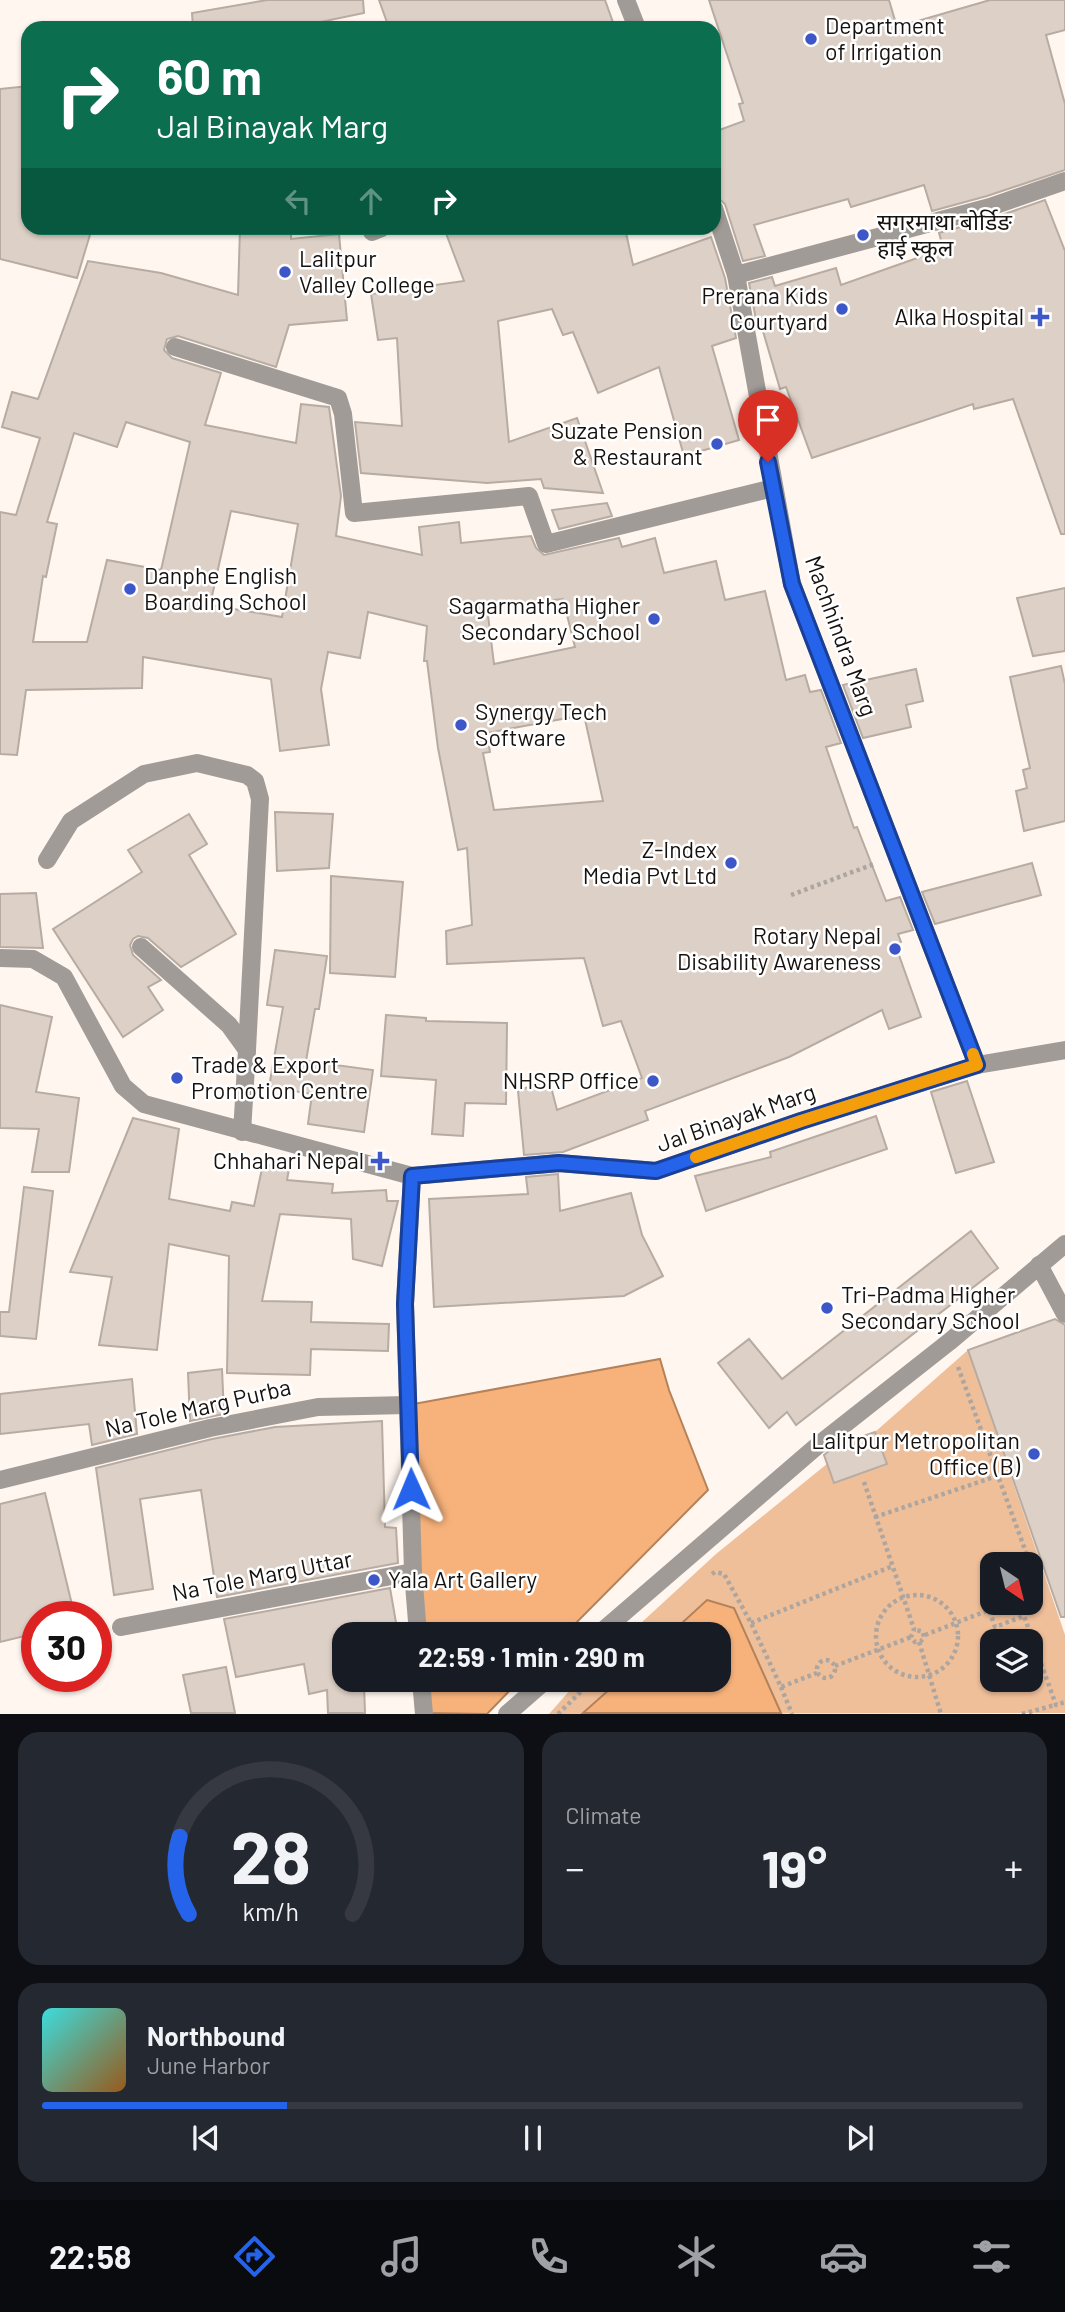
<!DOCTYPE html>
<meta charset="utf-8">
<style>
body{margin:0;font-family:Barlow,"Noto Sans Devanagari",sans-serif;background:#242831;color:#f1f3f6;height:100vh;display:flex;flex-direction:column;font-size:26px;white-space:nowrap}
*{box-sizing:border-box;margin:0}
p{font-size:23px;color:#9ea1a6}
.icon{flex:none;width:38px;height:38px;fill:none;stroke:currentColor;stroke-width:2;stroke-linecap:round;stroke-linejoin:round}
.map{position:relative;height:1714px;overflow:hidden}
.panel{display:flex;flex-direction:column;gap:18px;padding:18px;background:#0d0f14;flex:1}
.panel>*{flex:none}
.hud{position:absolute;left:21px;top:21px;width:700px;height:214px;border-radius:21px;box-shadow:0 2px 5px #0004;background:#0b6e4f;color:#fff;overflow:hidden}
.needle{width:46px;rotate:145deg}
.buttons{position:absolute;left:980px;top:1552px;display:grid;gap:14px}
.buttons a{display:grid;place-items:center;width:63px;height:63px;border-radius:14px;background:#171b24;box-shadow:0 2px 5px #0004;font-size:35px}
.speed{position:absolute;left:21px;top:1601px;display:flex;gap:14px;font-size:35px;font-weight:700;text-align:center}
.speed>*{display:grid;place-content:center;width:91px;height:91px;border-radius:50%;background:#171b24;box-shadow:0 2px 5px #0004;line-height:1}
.speed .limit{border:10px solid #d22;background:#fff;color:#111}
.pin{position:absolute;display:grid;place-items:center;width:60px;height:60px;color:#fff;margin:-72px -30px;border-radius:50% 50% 50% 0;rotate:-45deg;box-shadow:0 0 7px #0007}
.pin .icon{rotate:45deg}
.me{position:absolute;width:77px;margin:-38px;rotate:359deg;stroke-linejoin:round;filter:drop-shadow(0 0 5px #0008)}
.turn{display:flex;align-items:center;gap:24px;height:147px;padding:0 21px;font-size:32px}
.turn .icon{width:91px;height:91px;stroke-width:2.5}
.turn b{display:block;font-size:49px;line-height:60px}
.lanes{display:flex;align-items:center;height:66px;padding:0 21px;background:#0003;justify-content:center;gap:35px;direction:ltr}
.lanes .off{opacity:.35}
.big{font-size:52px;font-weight:700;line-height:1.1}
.panel .card{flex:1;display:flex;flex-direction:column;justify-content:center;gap:10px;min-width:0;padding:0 24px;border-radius:21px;background:#242831}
.panel .dial{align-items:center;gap:0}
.dial svg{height:182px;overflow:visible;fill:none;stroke:#363941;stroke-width:7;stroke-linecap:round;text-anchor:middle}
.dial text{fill:#f1f3f6;stroke:none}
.song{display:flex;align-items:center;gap:21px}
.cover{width:84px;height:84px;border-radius:10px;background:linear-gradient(135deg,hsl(180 70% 55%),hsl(30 70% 35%))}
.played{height:7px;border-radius:4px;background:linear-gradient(90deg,#2563eb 25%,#363941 25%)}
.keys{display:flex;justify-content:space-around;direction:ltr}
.heat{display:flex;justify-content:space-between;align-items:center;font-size:38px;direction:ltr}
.panel .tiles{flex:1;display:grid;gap:18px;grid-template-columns:1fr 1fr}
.card:last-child{grid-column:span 2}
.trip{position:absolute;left:332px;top:1622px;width:399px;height:70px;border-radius:21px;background:#171b24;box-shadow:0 2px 5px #0004;font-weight:700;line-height:70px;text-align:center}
.tab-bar{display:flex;height:112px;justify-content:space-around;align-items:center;background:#090b0e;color:#9ea1a6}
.tab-bar .icon{width:49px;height:49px}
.tab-bar .current{color:#2563eb}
.tab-bar b{font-size:32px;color:#f1f3f6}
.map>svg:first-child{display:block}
</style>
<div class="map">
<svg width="1065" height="1714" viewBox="0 0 1065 1714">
<rect width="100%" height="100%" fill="#fff6f0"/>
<path fill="#efbf9a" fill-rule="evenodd" d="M968 1350 1065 1635V1713L549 1714 579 1680H719V1634H629L716 1554 828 1463 835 1483 886 1465 875 1432ZM992 1564H1031V1603H992ZM992 1642H1031V1680H992Z"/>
<g fill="#f7b27b" stroke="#b4825a" stroke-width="2">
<path d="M660 1359 669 1390 708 1490 565 1634H418L408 1405Z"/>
<path d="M707 1600 734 1608 781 1713H583L620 1680H719V1634H670Z"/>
<path d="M421 1680H520L487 1714 424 1713Z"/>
</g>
<g fill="#ddd0c6" stroke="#b8aba1" stroke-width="2" fill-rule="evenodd">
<path d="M267 0H363L364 13 306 25 307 28H193L192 13Z"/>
<path d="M379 0H605L615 28H389Z"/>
<path d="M709 0H889L897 27 990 0H1065V30L1046 35 1065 104V170L987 196 932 211 924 185 851 207 848 199 754 225 765 256 743 261 725 204 717 197 714 187V132L744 121 739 104 743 103Z"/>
<path d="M28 86V228H92L77 278 0 259V89Z"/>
<path d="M1045 200 1065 251V534H1061L1013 399 974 409 973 404 812 458 786 387 780 389 762 328 758 330 749 283 772 277 775 286 836 268 841 285 920 257 917 246 941 240 939 233 993 218Z"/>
<path d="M240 228H291V239L339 234 347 320 289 325 276 367 178 336 167 339 164 350 172 358 221 373 205 425 296 443 301 404 329 407 341 496 336 536 422 555 419 527 459 522 461 543 531 536 536 548 544 555 619 538 622 547 655 538 664 573 716 561 725 600 765 591 786 680 805 675 810 692 821 690 841 743 826 747 854 828 857 827 886 901 900 897 913 930 898 934 901 942 895 944 921 1017 889 1029 882 1010 789 1057 645 1111 648 1120 563 1152 524 1155 518 1091 549 1079 557 1110 642 1078 621 1021 603 1026 584 958 447 964 446 931 472 925 467 848 458 850 438 748 427 661H424L427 626 368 612 360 658 328 652 321 689 329 745 280 751 271 679 143 657 142 688 26 690 17 755 0 754V512L16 515 40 438 2 427 12 392 38 399 88 261 161 273 238 295ZM126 422 190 442 161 570 107 560 87 642H33L43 576 46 577 57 524 47 522 74 433 117 447ZM231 511 298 524 282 617 210 605ZM563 599 575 647 494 664 487 607ZM584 715 603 801 494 810 483 753 490 752 487 733Z"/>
<path d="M444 228H625L633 265 711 237 725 278 736 338 712 346 739 440 684 456 659 367 598 393 573 332 563 335 552 309 498 321 509 442 577 418 603 493 544 488 541 479 487 483 361 473 355 422 402 426 397 338 378 340 371 294 464 281Z"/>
<path d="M607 503 612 516 559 529 552 510Z"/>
<path d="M1065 588V651L1033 656 1017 598Z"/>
<path d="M1061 666 1065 684V821L1024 831 1016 791 1027 788 1023 770 1030 768 1010 677Z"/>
<path d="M916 669 923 701 906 705 911 727 863 738 843 685Z"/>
<path d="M275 812 333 814 329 868 277 871Z"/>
<path d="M189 814 207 844 189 855 236 934 181 967 148 938 138 936 133 939 130 945 133 955 161 980 148 987 163 1010 123 1037 53 929 142 872 128 850Z"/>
<path d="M1032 863 1041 895 935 924 922 892Z"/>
<path d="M331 876 403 882 395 977 330 973Z"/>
<path d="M36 893 43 948 0 947V894Z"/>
<path d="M275 950 327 956 319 1009H315L306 1061 373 1070 364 1132 308 1124 312 1094 269 1087 283 1007 267 1005Z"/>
<path d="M0 1005 52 1017 36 1092 79 1098 69 1172H32L39 1129 0 1128Z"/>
<path d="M386 1015 426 1018V1021L507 1023 506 1104 465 1103 463 1136 432 1134 436 1080 381 1076Z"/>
<path d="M967 1081 994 1162 956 1173 931 1092Z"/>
<path d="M876 1116 887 1149 706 1211 695 1176 771 1157 770 1152Z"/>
<path d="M133 1118 179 1129 169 1199 230 1211 232 1202 254 1206 263 1164 289 1169 287 1180 333 1184 332 1193 386 1190 387 1201H398L382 1266 353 1259 351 1219 280 1214 262 1301 312 1302 311 1322 389 1324 388 1351 311 1349 310 1375 227 1373 229 1256 169 1244 157 1350 99 1345 112 1277 70 1272Z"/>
<path d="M558 1174 560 1211 631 1193 642 1235 663 1276 624 1296 434 1307 429 1199 528 1194 526 1177Z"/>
<path d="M24 1187 53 1191 36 1339 0 1336V1312H9Z"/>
<path d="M971 1231 998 1268 796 1425 787 1412 769 1428 718 1363 749 1339 782 1379Z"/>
<path d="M1055 1319 1065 1325V1617H1061L968 1350Z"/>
<path d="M222 1369 224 1414 190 1421 188 1373Z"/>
<path d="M132 1379 137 1434 92 1445 89 1424 0 1434V1394Z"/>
<path d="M382 1421 385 1527 396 1528 398 1563 217 1597 201 1490 140 1499 153 1589 114 1595 96 1468 212 1439 275 1427Z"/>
<path d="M875 1432 887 1464 834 1483 824 1455 835 1446Z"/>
<path d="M45 1493 75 1617H37V1633L0 1642V1504Z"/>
<path d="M390 1588 398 1634H345V1680H384L364 1684 365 1713H328L327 1690 309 1694 304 1664 236 1677 224 1619Z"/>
<path d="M226 1667 235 1713H191L183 1675Z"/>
</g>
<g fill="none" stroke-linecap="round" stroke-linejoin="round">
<g stroke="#aca5a0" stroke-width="4.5" stroke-dasharray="3.5 3.5" stroke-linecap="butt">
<path d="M791 895 874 864"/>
<path d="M958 1367 1031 1566"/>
<path d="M864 1482 914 1629 911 1637 915 1642 921 1641 924 1638 923 1632 914 1629"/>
<path d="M875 1517 997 1476"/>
<path d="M712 1574 715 1572 724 1574 751 1623 781 1687 817 1673"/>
<circle cx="917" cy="1636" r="41"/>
<path d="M1020 1603 1024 1616"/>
<path d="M751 1623 893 1566"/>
<path d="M925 1635 989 1610 995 1627 1024 1616 1056 1705 1065 1702"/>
<path d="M919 1642 941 1714"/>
<circle cx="826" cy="1669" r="9"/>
<path d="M835 1666 911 1637"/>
<path d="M781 1687 792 1714"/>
<path d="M558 1714 593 1680"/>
<path d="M1022 1714 1055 1705"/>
</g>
<g stroke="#a09b97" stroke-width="18">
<path d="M626 0 637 28"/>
<path d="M714 208 736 275 792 584 977 1065"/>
<path d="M372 232 382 228"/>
<path d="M736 275 990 207 1065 181"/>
<path d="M175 347 338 398 343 414 354 513 529 496 546 544 773 488"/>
<path d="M47 860 71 821 144 774 197 763 247 775 255 781 260 799 247 1050"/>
<path d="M141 947 229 1025 247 1050 242 1132"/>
<path d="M0 958 33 959 64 977 123 1086 144 1104 412 1176"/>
<path d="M1039 1265 1065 1314"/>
<path d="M0 1480 210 1428 318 1407 408 1405"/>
<path d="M121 1627 413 1572"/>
<path d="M418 1634 413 1572 405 1304 412 1176 559 1163 656 1171 801 1121 977 1065 1065 1050"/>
<path d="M599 1634 817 1446 949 1342 1065 1244"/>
<path d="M421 1680 424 1714"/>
<path d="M507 1714 546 1680"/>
</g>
</g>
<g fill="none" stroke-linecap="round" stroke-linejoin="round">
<g stroke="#184099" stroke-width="18">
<path id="route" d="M411 1489 405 1304 412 1176 559 1163 656 1171 801 1121 977 1065 792 584 768 462"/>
</g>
<use href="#route" stroke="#2563eb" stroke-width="12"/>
<path stroke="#f59e0b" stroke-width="12" d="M696 1157 801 1121 977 1065 973 1054"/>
</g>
<g fill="#3d57c9" stroke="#fff" stroke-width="2.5">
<circle cx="811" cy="39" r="7"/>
<circle cx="863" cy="235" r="7"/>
<circle cx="285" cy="272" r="7"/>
<circle cx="842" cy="309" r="7"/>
<path d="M1036.5 306.5h7v7h7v7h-7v7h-7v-7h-7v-7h7z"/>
<circle cx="717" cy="444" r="7"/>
<circle cx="130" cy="589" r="7"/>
<circle cx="654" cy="619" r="7"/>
<circle cx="461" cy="725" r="7"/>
<circle cx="731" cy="863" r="7"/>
<circle cx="895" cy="949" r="7"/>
<circle cx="177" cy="1078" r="7"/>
<circle cx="653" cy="1081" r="7"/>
<path d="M376.5 1150.5h7v7h7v7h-7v7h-7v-7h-7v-7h7z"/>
<circle cx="827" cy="1308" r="7"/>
<circle cx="1034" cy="1454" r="7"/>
<circle cx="374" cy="1580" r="7"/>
</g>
<g text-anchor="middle" stroke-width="5" stroke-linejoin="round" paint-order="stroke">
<g font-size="23" fill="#16110e" stroke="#fff" text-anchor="end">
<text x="825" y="34" text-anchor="start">Department<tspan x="825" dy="26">of Irrigation</tspan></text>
<text x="877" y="230" text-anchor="start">सगरमाथा बोर्डिङ<tspan x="877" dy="26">हाई स्कूल</tspan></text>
<text x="299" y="267" text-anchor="start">Lalitpur<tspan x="299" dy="26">Valley College</tspan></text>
<text x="828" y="304">Prerana Kids<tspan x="828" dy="26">Courtyard</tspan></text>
<text x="1024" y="325">Alka Hospital</text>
<text x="703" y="439">Suzate Pension<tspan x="703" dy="26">&amp; Restaurant</tspan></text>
<text x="144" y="584" text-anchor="start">Danphe English<tspan x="144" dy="26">Boarding School</tspan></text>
<text x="640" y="614">Sagarmatha Higher<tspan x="640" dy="26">Secondary School</tspan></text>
<text x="475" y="720" text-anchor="start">Synergy Tech<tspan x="475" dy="26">Software</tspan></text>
<text x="717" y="858">Z-Index<tspan x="717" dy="26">Media Pvt Ltd</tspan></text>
<text x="881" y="944">Rotary Nepal<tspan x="881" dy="26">Disability Awareness</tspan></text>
<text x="191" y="1073" text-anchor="start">Trade &amp; Export<tspan x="191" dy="26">Promotion Centre</tspan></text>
<text x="639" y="1089">NHSRP Office</text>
<text x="364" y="1169">Chhahari Nepal</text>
<text x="841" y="1303" text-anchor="start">Tri-Padma Higher<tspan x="841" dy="26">Secondary School</tspan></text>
<text x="1020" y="1449">Lalitpur Metropolitan<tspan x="1020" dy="26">Office (B)</tspan></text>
<text x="388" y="1588" text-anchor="start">Yala Art Gallery</text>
</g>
<g font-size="23" fill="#16110e" stroke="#fff">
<text transform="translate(841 636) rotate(70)" y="8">Machhindra Marg</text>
<text transform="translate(736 1118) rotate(-19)" y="8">Jal Binayak Marg</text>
<text transform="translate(198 1408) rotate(-13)" y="8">Na Tole Marg Purba</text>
<text transform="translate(262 1576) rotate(-11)" y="8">Na Tole Marg Uttar</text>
</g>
</g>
</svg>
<div class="buttons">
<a><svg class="needle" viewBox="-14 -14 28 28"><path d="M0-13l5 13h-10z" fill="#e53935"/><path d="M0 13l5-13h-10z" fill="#9ea1a6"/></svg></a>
<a><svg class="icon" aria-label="layers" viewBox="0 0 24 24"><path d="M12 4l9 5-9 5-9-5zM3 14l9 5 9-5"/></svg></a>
</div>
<div class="speed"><div class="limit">30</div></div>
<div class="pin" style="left:768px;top:462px;background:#d93025"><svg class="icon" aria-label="arrive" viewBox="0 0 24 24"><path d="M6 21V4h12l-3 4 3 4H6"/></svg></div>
<svg class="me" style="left:411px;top:1489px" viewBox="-20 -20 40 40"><path d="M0-17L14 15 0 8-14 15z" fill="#2563eb" stroke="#fff" stroke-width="4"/></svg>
<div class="trip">22:59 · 1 min · 290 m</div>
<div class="hud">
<div class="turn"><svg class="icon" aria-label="right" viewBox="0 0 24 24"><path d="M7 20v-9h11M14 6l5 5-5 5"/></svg><div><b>60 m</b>Jal Binayak Marg</div></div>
<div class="lanes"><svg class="icon off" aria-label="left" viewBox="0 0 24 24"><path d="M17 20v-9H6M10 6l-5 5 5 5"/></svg><svg class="icon off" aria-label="ahead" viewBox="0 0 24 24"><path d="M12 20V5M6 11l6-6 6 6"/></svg><svg class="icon" aria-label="right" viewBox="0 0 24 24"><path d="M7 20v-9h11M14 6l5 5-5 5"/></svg></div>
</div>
</div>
<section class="panel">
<div class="tiles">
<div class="card dial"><svg viewBox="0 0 100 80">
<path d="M14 69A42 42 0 1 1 86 69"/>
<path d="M14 69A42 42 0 0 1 10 35" stroke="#2563eb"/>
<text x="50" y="56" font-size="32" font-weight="700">28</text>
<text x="50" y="72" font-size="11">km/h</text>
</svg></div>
<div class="card"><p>Climate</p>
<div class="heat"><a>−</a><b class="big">19°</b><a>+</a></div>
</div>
<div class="card">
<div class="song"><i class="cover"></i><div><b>Northbound</b><p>June Harbor</p></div></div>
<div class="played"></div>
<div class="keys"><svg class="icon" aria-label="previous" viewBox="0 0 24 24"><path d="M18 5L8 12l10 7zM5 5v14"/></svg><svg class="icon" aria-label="pause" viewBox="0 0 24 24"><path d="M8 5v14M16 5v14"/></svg><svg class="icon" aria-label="next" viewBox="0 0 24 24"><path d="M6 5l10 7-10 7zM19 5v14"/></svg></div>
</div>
</div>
</section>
<nav class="tab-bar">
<b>22:58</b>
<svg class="icon current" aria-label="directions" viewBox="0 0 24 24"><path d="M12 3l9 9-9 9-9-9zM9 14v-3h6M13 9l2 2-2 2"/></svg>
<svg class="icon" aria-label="music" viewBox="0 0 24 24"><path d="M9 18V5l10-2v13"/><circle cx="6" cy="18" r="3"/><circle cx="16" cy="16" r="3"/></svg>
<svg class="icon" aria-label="phone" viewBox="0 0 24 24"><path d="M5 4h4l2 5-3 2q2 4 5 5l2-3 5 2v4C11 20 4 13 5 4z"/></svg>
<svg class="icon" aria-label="climate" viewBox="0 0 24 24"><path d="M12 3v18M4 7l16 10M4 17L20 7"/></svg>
<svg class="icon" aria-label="car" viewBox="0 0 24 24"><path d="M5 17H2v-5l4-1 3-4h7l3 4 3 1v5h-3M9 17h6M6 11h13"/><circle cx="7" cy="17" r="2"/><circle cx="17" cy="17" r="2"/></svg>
<svg class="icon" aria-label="filters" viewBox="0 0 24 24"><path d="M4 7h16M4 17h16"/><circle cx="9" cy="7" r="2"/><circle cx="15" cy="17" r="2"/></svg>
</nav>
